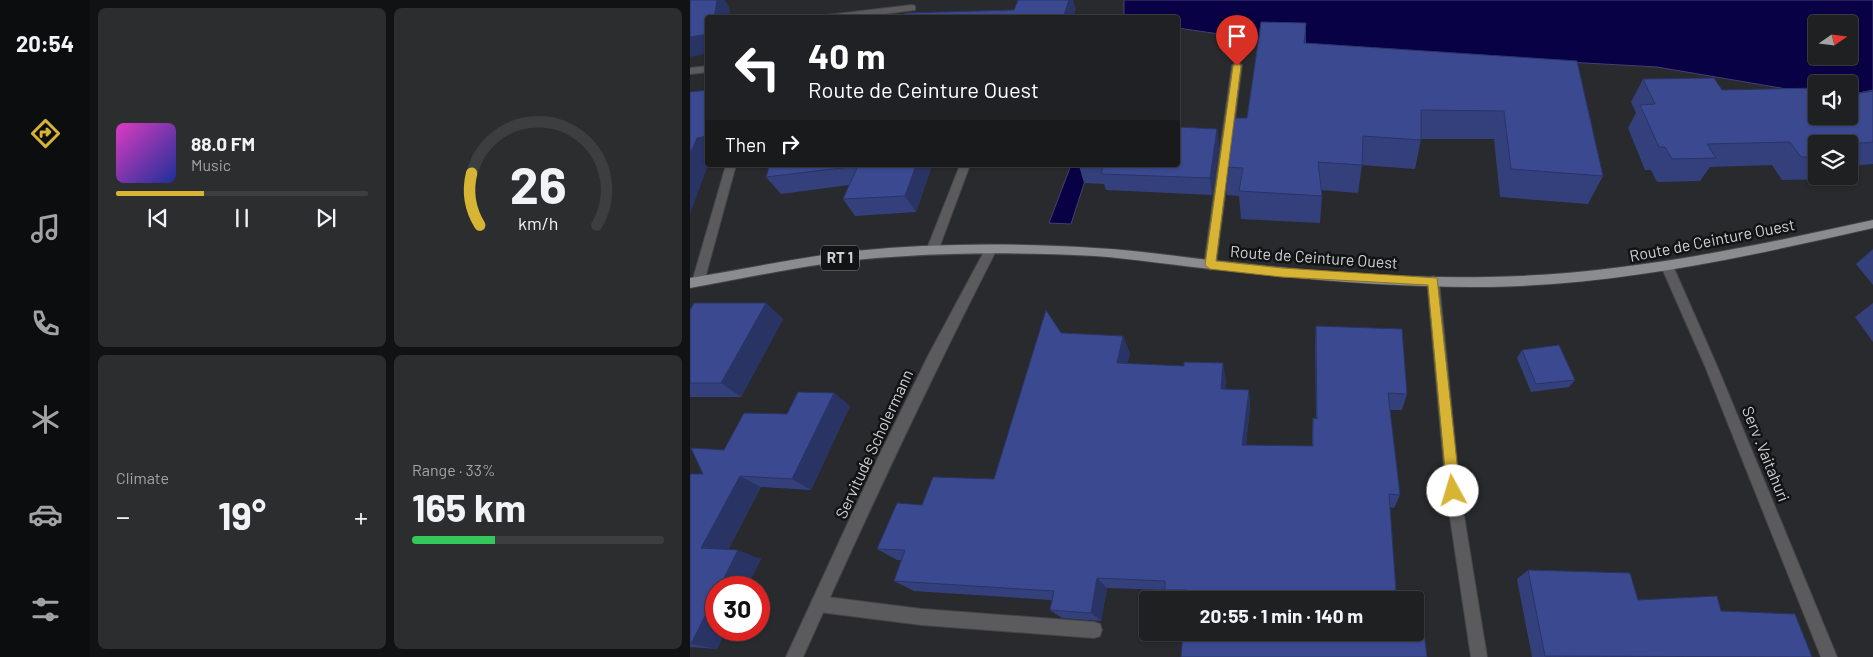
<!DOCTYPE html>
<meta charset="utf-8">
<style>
body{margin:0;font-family:Barlow,sans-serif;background:#2c2d2f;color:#f1f3f6;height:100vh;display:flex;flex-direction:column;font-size:19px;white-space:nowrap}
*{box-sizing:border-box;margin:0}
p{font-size:16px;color:#a1a3a5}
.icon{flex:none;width:28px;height:28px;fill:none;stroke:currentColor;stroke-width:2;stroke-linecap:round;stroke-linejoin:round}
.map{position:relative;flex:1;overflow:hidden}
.panel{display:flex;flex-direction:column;gap:8px;padding:8px;background:#111213;width:600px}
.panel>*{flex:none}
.top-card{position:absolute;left:15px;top:15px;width:475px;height:152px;border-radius:5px;box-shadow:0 1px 4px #0004,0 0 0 1px #3c3e40;background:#202124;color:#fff;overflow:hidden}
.needle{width:32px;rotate:76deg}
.buttons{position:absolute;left:1118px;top:15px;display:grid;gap:10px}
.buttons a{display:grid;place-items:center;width:50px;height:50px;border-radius:5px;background:#1f2022;box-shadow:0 1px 4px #0004,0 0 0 1px #3c3e40;font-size:25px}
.speed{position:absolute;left:15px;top:576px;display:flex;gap:10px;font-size:25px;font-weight:700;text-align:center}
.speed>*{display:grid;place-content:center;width:65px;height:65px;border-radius:50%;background:#1f2022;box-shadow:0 1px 4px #0004,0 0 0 1px #3c3e40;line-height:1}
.speed .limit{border:8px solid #d22;background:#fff;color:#111}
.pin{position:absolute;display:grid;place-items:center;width:42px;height:42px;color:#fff;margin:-51px -21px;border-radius:50% 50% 50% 0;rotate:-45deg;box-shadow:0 0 5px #0007}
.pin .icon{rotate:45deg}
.me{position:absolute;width:55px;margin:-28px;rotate:354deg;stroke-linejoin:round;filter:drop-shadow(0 0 4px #0008)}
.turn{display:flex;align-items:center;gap:18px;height:105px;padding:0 20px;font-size:22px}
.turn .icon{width:65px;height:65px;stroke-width:2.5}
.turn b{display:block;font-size:35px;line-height:42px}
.then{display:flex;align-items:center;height:48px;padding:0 20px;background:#0003;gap:10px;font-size:19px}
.big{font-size:38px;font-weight:700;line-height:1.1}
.panel .card{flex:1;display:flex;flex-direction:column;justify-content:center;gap:8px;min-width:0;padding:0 18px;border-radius:8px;background:#2c2d2f}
.panel .dial{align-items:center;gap:0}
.dial svg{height:130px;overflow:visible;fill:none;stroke:#3c3e40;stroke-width:7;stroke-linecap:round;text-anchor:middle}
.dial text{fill:#f1f3f6;stroke:none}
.song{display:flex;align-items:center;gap:15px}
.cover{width:60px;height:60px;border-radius:8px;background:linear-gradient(135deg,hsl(310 70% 55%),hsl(230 70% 35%))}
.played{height:5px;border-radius:2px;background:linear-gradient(90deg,#d8b434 35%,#3c3e40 35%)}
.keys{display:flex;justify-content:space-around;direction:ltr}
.heat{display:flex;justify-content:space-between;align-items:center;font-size:28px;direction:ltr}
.charge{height:8px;border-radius:4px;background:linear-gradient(90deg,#34c759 33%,#3c3e40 0)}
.panel .tiles{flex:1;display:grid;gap:8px;grid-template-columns:repeat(2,1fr)}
.trip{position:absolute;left:449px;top:591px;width:285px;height:50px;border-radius:5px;background:#1f2022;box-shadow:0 1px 4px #0004,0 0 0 1px #3c3e40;font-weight:700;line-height:50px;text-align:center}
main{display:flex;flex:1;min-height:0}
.tab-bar{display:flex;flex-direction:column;width:90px;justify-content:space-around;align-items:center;background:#0c0d0e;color:#a1a3a5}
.tab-bar .icon{width:35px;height:35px}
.tab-bar .current{color:#d8b434}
.tab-bar b{font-size:22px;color:#f1f3f6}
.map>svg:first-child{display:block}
</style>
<main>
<nav class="tab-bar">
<b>20:54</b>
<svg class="icon current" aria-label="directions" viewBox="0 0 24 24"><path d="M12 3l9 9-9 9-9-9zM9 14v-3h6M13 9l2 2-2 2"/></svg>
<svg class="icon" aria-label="music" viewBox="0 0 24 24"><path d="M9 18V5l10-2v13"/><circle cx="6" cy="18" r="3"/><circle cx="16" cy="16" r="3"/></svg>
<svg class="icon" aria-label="phone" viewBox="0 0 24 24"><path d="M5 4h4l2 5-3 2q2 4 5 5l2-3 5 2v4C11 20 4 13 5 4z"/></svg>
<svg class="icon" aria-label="climate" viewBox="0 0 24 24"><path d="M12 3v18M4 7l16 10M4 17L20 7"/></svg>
<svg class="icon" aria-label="car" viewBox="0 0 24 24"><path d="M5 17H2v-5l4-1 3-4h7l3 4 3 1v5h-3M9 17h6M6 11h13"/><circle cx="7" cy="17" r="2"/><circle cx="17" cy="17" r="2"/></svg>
<svg class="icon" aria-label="filters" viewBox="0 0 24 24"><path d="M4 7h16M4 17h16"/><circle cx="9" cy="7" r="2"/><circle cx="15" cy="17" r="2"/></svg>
</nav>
<section class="panel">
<div class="tiles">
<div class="card">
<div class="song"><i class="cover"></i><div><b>88.0 FM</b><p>Music</p></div></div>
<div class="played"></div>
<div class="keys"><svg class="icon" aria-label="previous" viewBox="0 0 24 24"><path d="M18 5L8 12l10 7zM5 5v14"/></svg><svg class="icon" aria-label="pause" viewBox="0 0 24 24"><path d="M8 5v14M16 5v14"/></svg><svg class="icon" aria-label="next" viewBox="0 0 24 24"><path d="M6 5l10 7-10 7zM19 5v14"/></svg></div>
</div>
<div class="card dial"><svg viewBox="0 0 100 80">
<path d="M14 69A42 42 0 1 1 86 69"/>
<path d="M14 69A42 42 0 0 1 9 37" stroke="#d8b434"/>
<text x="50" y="56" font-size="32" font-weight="700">26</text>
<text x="50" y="72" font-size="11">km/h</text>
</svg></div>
<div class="card"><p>Climate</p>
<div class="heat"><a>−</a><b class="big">19°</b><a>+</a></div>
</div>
<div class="card"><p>Range · 33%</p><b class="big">165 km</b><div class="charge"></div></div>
</div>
</section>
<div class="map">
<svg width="1183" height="657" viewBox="0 0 1183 657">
<rect width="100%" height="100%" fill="#292a2d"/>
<g fill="#080145" stroke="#444070" fill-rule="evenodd">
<path d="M434 0H1183V90L1159 95V84H1126V94L967 67 625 48 488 28V18H434ZM1126 24H1159V56H1126Z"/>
<path d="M381 165H400L381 224 359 223Z"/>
</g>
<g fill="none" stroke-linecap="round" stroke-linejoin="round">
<g stroke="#444548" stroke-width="2">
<g id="lane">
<path d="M547 62 552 65 526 265 520 270 514 265 542 65Z"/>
<path d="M129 596 232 609 404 622 410 624 412 630 410 636 404 638 232 625 129 612 123 610 121 604 123 598Z"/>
</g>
</g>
<g stroke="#444548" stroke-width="2">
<g id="street">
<path d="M222 5 225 6V10L163 18H133L137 15Z"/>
<path d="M18 66V72L0 74V68Z"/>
<path d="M36 165H46L14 282 12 285H4L2 282Z"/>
<path d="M270 165H280L248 251 246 254H238L236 251Z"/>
<path d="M301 245 307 249C238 383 175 519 113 657H96L187 460 238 356 297 246Z"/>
<path d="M977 261 983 266 1027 366 1147 657H1131L1015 366 971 266Z"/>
<path d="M743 276 747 278 749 281 770 491 797 657H781L756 491 737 281 739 278Z"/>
</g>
</g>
<g stroke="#444548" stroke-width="2">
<path id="primary" d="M1183 220V228C1056 257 929 285 799 287 709 288 619 280 530 270 488 266 447 259 405 256 325 252 245 252 165 260 110 266 55 278 0 288V278C55 269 110 257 165 251 245 243 325 243 405 248 447 250 488 257 530 261 619 271 709 279 799 277 929 275 1056 248 1183 220Z"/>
</g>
<use href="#lane" fill="#5b5b5d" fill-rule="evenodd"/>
<use href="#street" fill="#5b5b5d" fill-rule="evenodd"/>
<use href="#primary" fill="#8b8c8f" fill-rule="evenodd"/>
</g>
<g fill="#33407c">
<path d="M616 23V43L887 61 913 176 898 204 810 197 804 139H731L725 169 672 165 668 193 631 190 632 196 630 223 551 219 549 196 537 195 534 167 557 118Z"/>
<path d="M953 79 1032 90 1126 116 1183 91V164L1159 166V144H1126V176H1149L1146 179 1092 180 1082 165 1020 167 1010 181 967 182 961 170H955L938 128 946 113 941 102Z"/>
<path d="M527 129 529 146 522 195 416 190 414 184 394 183 389 166Z"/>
<path d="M80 165H242L226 212 165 216 153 199 159 185 91 194 76 177Z"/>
<path d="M1183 249V285L1166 264Z"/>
<path d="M76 303 93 319 51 397H0V310Z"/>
<path d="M1183 303V342L1165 317Z"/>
<path d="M626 326 717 394 712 410H700L710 495 704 508 700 507 706 591 713 599 737 657 497 599H480L475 590 417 588 411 621 372 618 360 610 362 600 224 591 204 581 212 560H207L187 549 232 505 304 479 371 333 433 336 440 354 437 363 536 380 535 389 559 390 560 407 556 445 622 446V434L623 418H626L625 344Z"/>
<path d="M832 350 885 380 879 387 841 392 827 358Z"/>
<path d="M144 393 160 406 121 490 71 487 38 550 71 559 26 630H36L27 649 0 647V474H13L34 450Z"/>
<path d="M838 570 948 600 1031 611 1122 657H842L827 579Z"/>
</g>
<g fill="#293465">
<path d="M23 0H35L40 9 39 18H24Z"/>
<path d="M379 0H383L386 9 383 18H373Z"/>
<path d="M616 23 615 52 614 43Z"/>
<path d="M18 34V53L0 57V37Z"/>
<path d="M527 129 529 146 522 195 520 178Z"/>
<path d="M18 136V165L0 214V154L7 138Z"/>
<path d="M226 165H242L226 212 215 196Z"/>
<path d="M76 303 93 319 51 397 31 383Z"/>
<path d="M433 336 440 354 434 379 427 363Z"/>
<path d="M533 363 536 380 533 405 531 389Z"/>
<path d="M559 390 560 407 554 460 552 445Z"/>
<path d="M144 393 160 406 121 490 102 479Z"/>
<path d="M50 476 71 487 34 557 11 548Z"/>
<path d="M48 550 71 559 57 588H29Z"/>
<path d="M407 578 417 588 411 621 401 613Z"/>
<path d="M26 594V630H36L27 649 1 644Z"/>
</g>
<g fill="#3b4a90" stroke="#293465">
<path d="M0 0H27L24 18H18V34L0 37Z"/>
<path d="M328 0H379L373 18H213L215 13 324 10Z"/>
<path d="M571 22 616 23 614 43 887 61 913 176 821 169 814 111 731 110V140L673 136 672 165 628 162 632 196 549 191 553 168 534 167 541 118H557Z"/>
<path d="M1024 78 1032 90 1126 88V116H1159V95L1183 91V142L1159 144H1126V157H1111L1100 142 1017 144 1026 158 982 159 975 147H969L950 105 965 104 953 79Z"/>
<path d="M18 90V136L7 138 0 154V92Z"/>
<path d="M488 127 527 129 520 178 411 174 413 167 389 166V165H488Z"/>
<path d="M1159 144 1168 156H1159Z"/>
<path d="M80 165H226L215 196 153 199 168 166 76 177Z"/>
<path d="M4 303H76L31 383H0V310Z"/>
<path d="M356 310 371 333 433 336 427 363 494 366V362L533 363 531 389 559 390 552 445 623 446V418L627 419 626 326 712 329 717 394 698 393 710 495 699 494 706 591H712L713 599 730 598 737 657H491L493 632H725V600H497V590H475V581L407 578 401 613 360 610 364 591 204 581 215 550 187 549 207 503 232 505 243 477 304 479Z"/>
<path d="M869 345 885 380 846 384 832 350Z"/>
<path d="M108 392 144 393 102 479 50 476 11 548 48 550 29 588H26V594L1 644H0V474H13L1 448 34 450 54 413 97 414Z"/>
<path d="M838 570 940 573 948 600 1027 596 1031 611 1105 614 1122 657 855 656Z"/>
</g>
<path fill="#d8b434" stroke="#8c7522" d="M547 63 551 66 526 261 592 268 747 278 770 491 768 495 763 497 759 495 757 491 738 285 592 277 520 269 515 265 543 66Z"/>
<g text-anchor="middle" stroke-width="5" stroke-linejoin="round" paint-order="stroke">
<rect fill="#121314" stroke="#98999a" stroke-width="1" x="131" y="245.5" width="38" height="25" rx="4"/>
<g font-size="15" font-weight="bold" fill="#d1d2d4">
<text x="150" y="263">RT 1</text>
</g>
<g font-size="16" fill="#d1d2d4" stroke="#121314">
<text transform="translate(1022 240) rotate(-11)" y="6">Route de Ceinture Ouest</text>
<text transform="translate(624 257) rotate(4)" y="6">Route de Ceinture Ouest</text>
<text transform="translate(184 444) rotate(-65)" y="6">Servitude Scholermann</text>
<text transform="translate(1076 454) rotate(68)" y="6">Serv .Vaitahuri</text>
</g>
</g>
</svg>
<div class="buttons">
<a><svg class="needle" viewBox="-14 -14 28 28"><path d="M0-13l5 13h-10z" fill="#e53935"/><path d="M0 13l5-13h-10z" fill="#a1a3a5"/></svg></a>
<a><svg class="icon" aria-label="sound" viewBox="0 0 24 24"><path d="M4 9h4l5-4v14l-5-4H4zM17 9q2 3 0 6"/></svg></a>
<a><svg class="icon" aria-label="layers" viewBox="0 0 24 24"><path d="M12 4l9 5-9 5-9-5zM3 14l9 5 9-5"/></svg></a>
</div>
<div class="speed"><div class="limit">30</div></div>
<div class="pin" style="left:547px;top:66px;background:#d93025"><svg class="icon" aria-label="arrive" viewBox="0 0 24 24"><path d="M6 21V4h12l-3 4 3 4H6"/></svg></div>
<svg class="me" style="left:763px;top:491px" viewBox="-20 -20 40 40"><circle r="19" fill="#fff"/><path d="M0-13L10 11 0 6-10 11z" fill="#d8b434"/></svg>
<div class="trip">20:55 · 1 min · 140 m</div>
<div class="top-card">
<div class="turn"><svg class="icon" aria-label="left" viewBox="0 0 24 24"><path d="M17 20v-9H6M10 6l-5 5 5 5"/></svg><div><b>40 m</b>Route de Ceinture Ouest</div></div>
<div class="then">Then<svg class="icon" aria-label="right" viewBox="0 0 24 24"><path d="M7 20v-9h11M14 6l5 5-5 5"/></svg></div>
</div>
</div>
</main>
